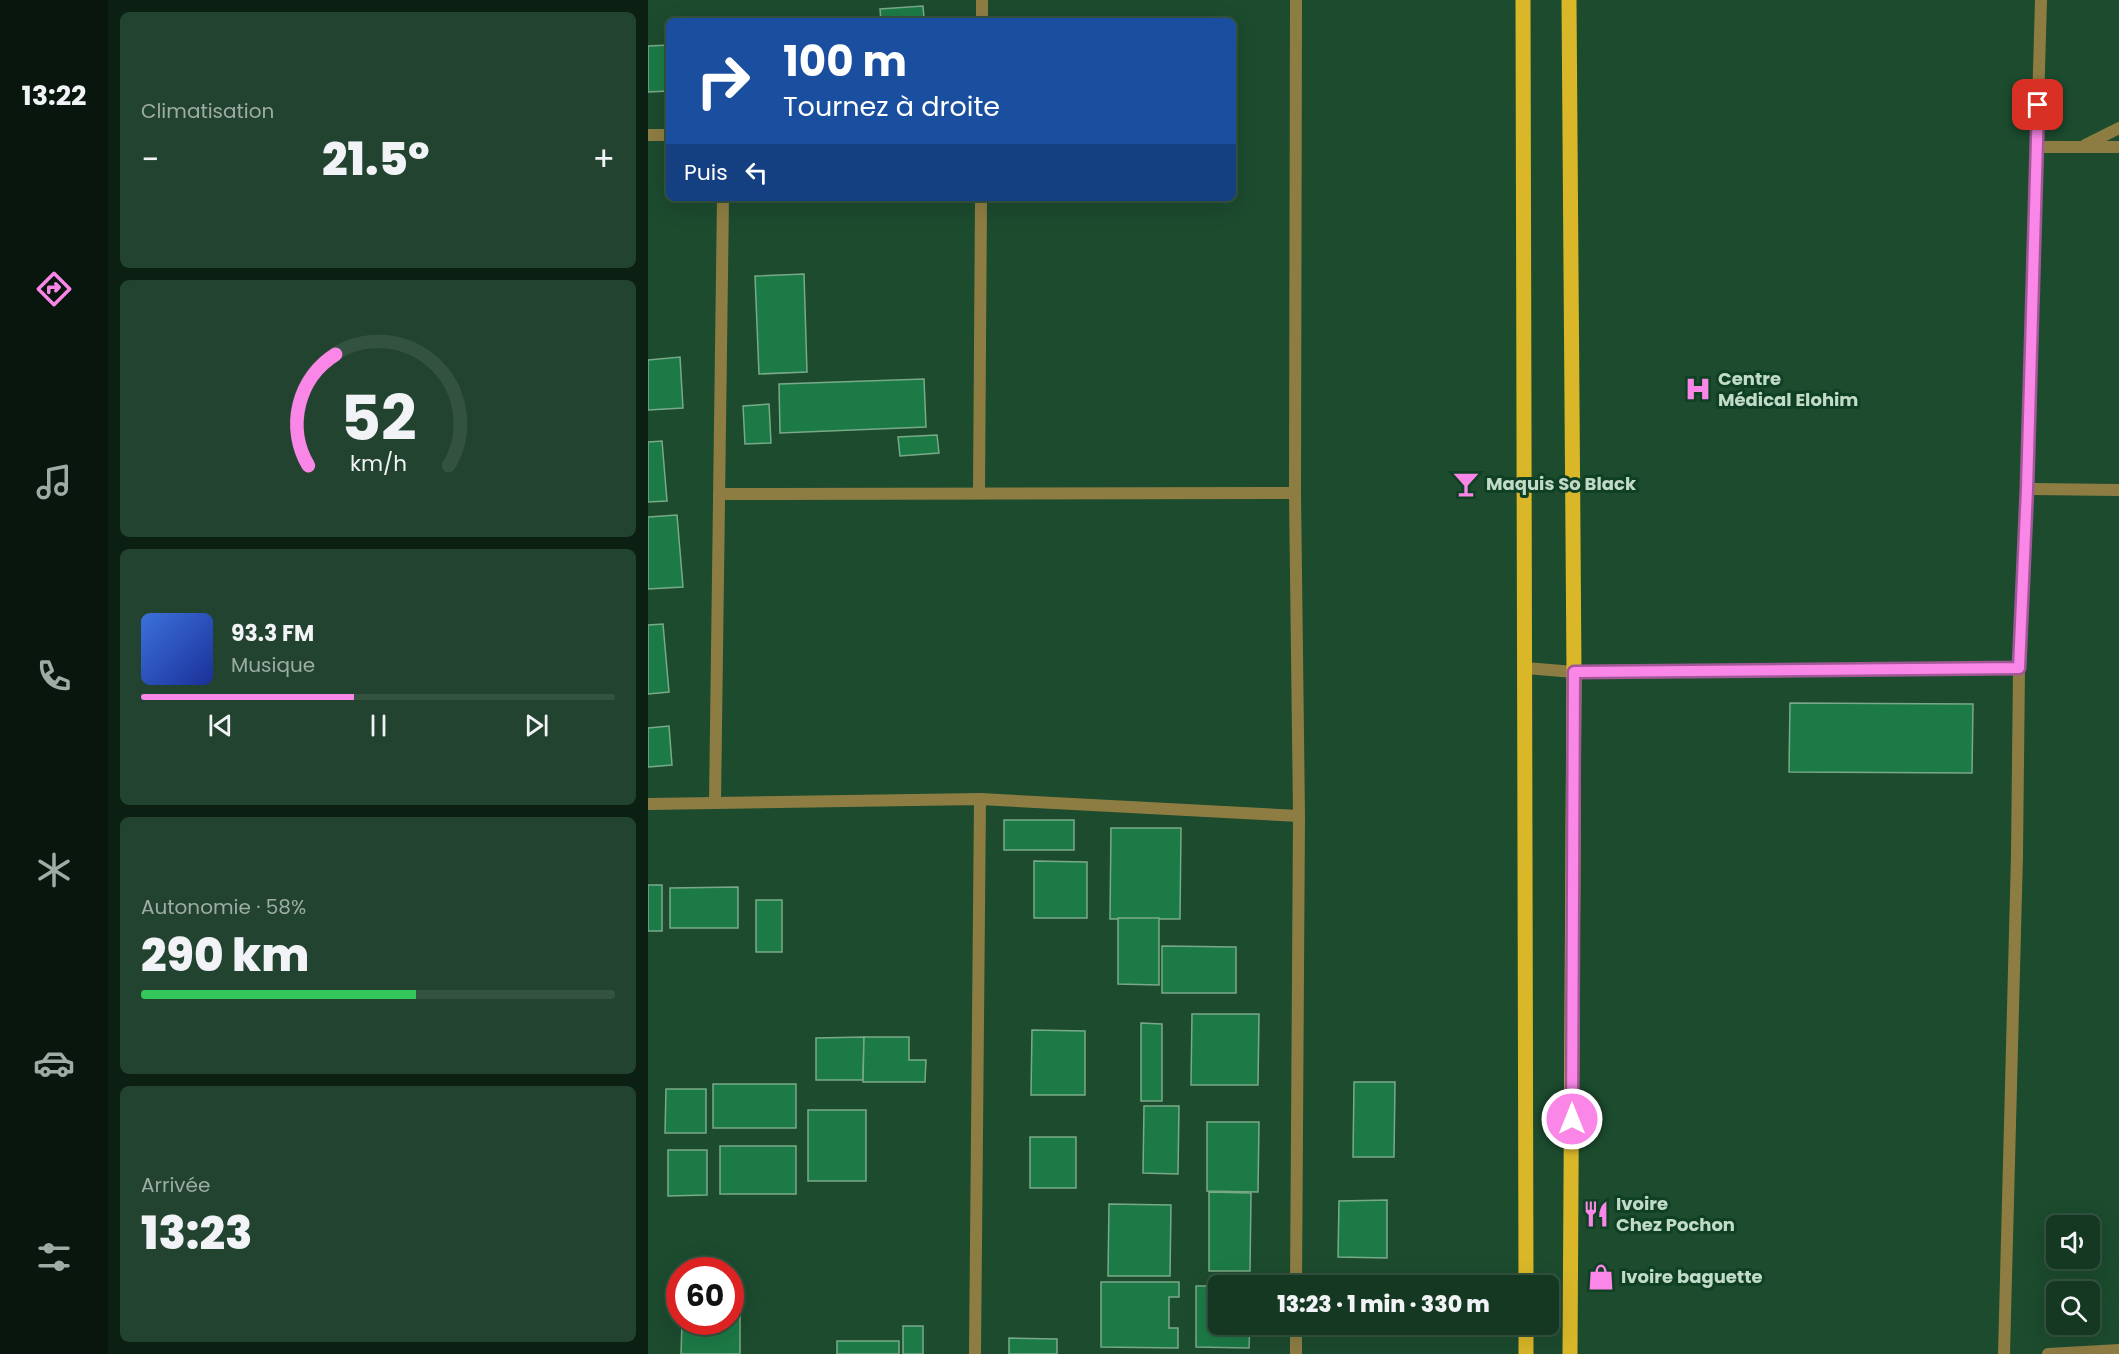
<!DOCTYPE html>
<html lang="fr">
<meta charset="utf-8">
<style>
body{margin:0;font-family:Poppins,sans-serif;background:#22432f;color:#f1f3f6;height:100vh;display:flex;flex-direction:column;font-size:22px;white-space:nowrap}
*{box-sizing:border-box;margin:0}
p{font-size:20px;color:#9daca5}
.icon{flex:none;width:33px;height:33px;fill:none;stroke:currentColor;stroke-width:2;stroke-linecap:round;stroke-linejoin:round}
.map{position:relative;flex:1;overflow:hidden}
.side{display:flex;flex-direction:column;gap:12px;padding:12px;background:#0c1f13;width:540px}
.side>*{flex:none}
.guide{position:absolute;left:18px;top:18px;width:570px;height:183px;border-radius:9px;box-shadow:0 6px 24px #0002,0 0 0 2px #345240;background:#1a4fa0;color:#fff;overflow:hidden}
.fabs{position:absolute;left:1398px;top:1215px;display:grid;gap:12px}
.fabs a{display:grid;place-items:center;width:54px;height:54px;border-radius:9px;background:#153822;box-shadow:0 6px 24px #0002,0 0 0 2px #345240;font-size:30px}
.speed{position:absolute;left:18px;top:1257px;display:flex;gap:12px;font-size:30px;font-weight:700;text-align:center}
.speed>*{display:grid;place-content:center;width:78px;height:78px;border-radius:50%;background:#153822;box-shadow:0 6px 24px #0002,0 0 0 2px #345240;line-height:1}
.speed .limit{border:9px solid #d22;background:#fff;color:#111}
.pin{position:absolute;display:grid;place-items:center;width:51px;height:51px;color:#fff;margin:-26px;border-radius:12px;box-shadow:0 3px 9px #0006}
.me{position:absolute;width:66px;margin:-33px;rotate:0deg;stroke-linejoin:round;filter:drop-shadow(0 0 4px #0008)}
.turn{display:flex;align-items:center;gap:21px;height:126px;padding:0 18px;font-size:27px}
.turn .icon{width:78px;height:78px;stroke-width:2.5}
.turn b{display:block;font-size:42px;line-height:51px}
.then{display:flex;align-items:center;height:57px;padding:0 18px;background:#0003;gap:12px;font-size:22px}
.big{font-size:45px;font-weight:800;line-height:1.1}
.side .card{flex:1;display:flex;flex-direction:column;justify-content:center;gap:9px;min-width:0;padding:0 21px;border-radius:9px;background:#22432f}
.side .dial{align-items:center;gap:0}
.dial svg{height:156px;overflow:visible;fill:none;stroke:#345240;stroke-width:7;stroke-linecap:round;text-anchor:middle}
.dial text{fill:#f1f3f6;stroke:none}
.song{display:flex;align-items:center;gap:18px}
.cover{width:72px;height:72px;border-radius:9px;background:linear-gradient(135deg,hsl(220 70% 55%),hsl(230 70% 35%))}
.played{height:6px;border-radius:3px;background:linear-gradient(90deg,#fa87e7 45%,#345240 45%)}
.keys{display:flex;justify-content:space-around;direction:ltr}
.heat{display:flex;justify-content:space-between;align-items:center;font-size:33px;direction:ltr}
.charge{height:9px;border-radius:4px;background:linear-gradient(90deg,#34c759 58%,#345240 0)}
.trip{position:absolute;left:560px;top:1275px;width:351px;height:60px;border-radius:9px;background:#153822;box-shadow:0 6px 24px #0002,0 0 0 2px #345240;font-weight:800;line-height:60px;text-align:center}
main{display:flex;flex:1;min-height:0}
.menu{display:flex;flex-direction:column;width:108px;justify-content:space-around;align-items:center;background:#08160e;color:#9daca5}
.menu .icon{width:42px;height:42px}
.menu .selected{color:#fa87e7}
.menu b{font-size:27px;color:#f1f3f6}
.map>svg:first-child{display:block}
</style>
<main>
<nav class="menu">
<b>13:22</b>
<svg class="icon selected" aria-label="directions" viewBox="0 0 24 24"><path d="M12 3l9 9-9 9-9-9zM9 14v-3h6M13 9l2 2-2 2"/></svg>
<svg class="icon" aria-label="music" viewBox="0 0 24 24"><path d="M9 18V5l10-2v13"/><circle cx="6" cy="18" r="3"/><circle cx="16" cy="16" r="3"/></svg>
<svg class="icon" aria-label="phone" viewBox="0 0 24 24"><path d="M5 4h4l2 5-3 2q2 4 5 5l2-3 5 2v4C11 20 4 13 5 4z"/></svg>
<svg class="icon" aria-label="climate" viewBox="0 0 24 24"><path d="M12 3v18M4 7l16 10M4 17L20 7"/></svg>
<svg class="icon" aria-label="car" viewBox="0 0 24 24"><path d="M5 17H2v-5l4-1 3-4h7l3 4 3 1v5h-3M9 17h6M6 11h13"/><circle cx="7" cy="17" r="2"/><circle cx="17" cy="17" r="2"/></svg>
<svg class="icon" aria-label="filters" viewBox="0 0 24 24"><path d="M4 7h16M4 17h16"/><circle cx="9" cy="7" r="2"/><circle cx="15" cy="17" r="2"/></svg>
</nav>
<section class="side">
<div class="card"><p>Climatisation</p>
<div class="heat"><a>−</a><b class="big">21.5°</b><a>+</a></div>
</div>
<div class="card dial"><svg viewBox="0 0 100 80">
<path d="M14 69A42 42 0 1 1 86 69"/>
<path d="M14 69A42 42 0 0 1 28 12" stroke="#fa87e7"/>
<text x="50" y="56" font-size="32" font-weight="700">52</text>
<text x="50" y="72" font-size="11">km/h</text>
</svg></div>
<div class="card">
<div class="song"><i class="cover"></i><div><b>93.3 FM</b><p>Musique</p></div></div>
<div class="played"></div>
<div class="keys"><svg class="icon" aria-label="previous" viewBox="0 0 24 24"><path d="M18 5L8 12l10 7zM5 5v14"/></svg><svg class="icon" aria-label="pause" viewBox="0 0 24 24"><path d="M8 5v14M16 5v14"/></svg><svg class="icon" aria-label="next" viewBox="0 0 24 24"><path d="M6 5l10 7-10 7zM19 5v14"/></svg></div>
</div>
<div class="card"><p>Autonomie · 58%</p><b class="big">290 km</b><div class="charge"></div></div>
<div class="card"><p>Arrivée</p><b class="big">13:23</b></div>
</section>
<div class="map">
<svg width="1471" height="1354" viewBox="0 0 1471 1354">
<rect width="100%" height="100%" fill="#1c4b2e"/>
<g fill="#1c7a46" stroke="#79aa88" stroke-width="1.5">
<path d="M275 6 276 18 288 17V21H233L232 9Z"/>
<path d="M21 45V91L0 92V46Z"/>
<path d="M156 274 159 372 111 374 107 276Z"/>
<path d="M32 357 35 408 0 410V360Z"/>
<path d="M276 379 278 427 132 433 131 384Z"/>
<path d="M121 404 123 443 97 444 95 406Z"/>
<path d="M289 435 291 453 252 456 250 437Z"/>
<path d="M14 441 19 501 0 502V442Z"/>
<path d="M29 515 35 587 0 589V517Z"/>
<path d="M15 624 21 692 0 694V625Z"/>
<path d="M1142 703 1325 704 1324 773 1141 772Z"/>
<path d="M21 726 24 765 0 767V728Z"/>
<rect x="356" y="820" width="70" height="30"/>
<path d="M463 828H533L532 919H462Z"/>
<path d="M386 861 439 862V918H386Z"/>
<rect x="0" y="885" width="14" height="46"/>
<path d="M90 887V928H22V888Z"/>
<rect x="108" y="900" width="26" height="52"/>
<path d="M470 918H511V985L470 984Z"/>
<path d="M514 946 588 947V993H514Z"/>
<path d="M544 1014H611L610 1085H543Z"/>
<path d="M493 1023 514 1024V1101H493Z"/>
<path d="M384 1030 437 1031V1095H383Z"/>
<path d="M216 1037 215 1080H168V1038Z"/>
<path d="M216 1037H261V1060H278L277 1082H215Z"/>
<path d="M706 1082H747L746 1157H705Z"/>
<rect x="65" y="1084" width="83" height="44"/>
<path d="M18 1089H58V1133H17Z"/>
<path d="M496 1106H531L530 1174 495 1173Z"/>
<rect x="160" y="1110" width="58" height="71"/>
<path d="M559 1122H611L610 1192 559 1191Z"/>
<rect x="382" y="1137" width="46" height="51"/>
<rect x="72" y="1146" width="76" height="48"/>
<path d="M20 1150H59V1195L20 1196Z"/>
<path d="M561 1192 603 1193 602 1271H561Z"/>
<path d="M739 1200V1258L690 1257 691 1201Z"/>
<path d="M461 1204 523 1205 522 1276H460Z"/>
<path d="M453 1282H531V1297H521V1328H530V1348L453 1347Z"/>
<path d="M548 1286H570V1324H602L601 1348 548 1347Z"/>
<path d="M82 1293H92V1354H33L34 1322H82Z"/>
<rect x="255" y="1326" width="20" height="28"/>
<path d="M361 1338 409 1339V1354H361Z"/>
<rect x="189" y="1341" width="62" height="13"/>
</g>
<g fill="none" stroke-linecap="round" stroke-linejoin="round">
<g stroke="#8e7d43" stroke-width="12">
<path d="M648 0 647 493 651 816 648 1286"/>
<path d="M334 21V0"/>
<path d="M0 135H21"/>
<path d="M1437 145 1471 128"/>
<path d="M1389 147H1471"/>
<path d="M1379 489 1471 490"/>
<path d="M331 492 333 198"/>
<path d="M71 494 647 493"/>
<path d="M878 668 926 672 1371 668"/>
<path d="M67 803 75 198"/>
<path d="M0 804 332 799 651 816"/>
<path d="M327 1354 332 799"/>
<path d="M648 1354V1324"/>
<path d="M1356 1354 1369 855 1371 668 1379 489 1393 0"/>
<path d="M1400 1354 1471 1350"/>
</g>
<g stroke="#dab729" stroke-width="15">
<path d="M875 0 878 1286"/>
<path d="M921 0 926 672 922 1354"/>
<path d="M878 1324V1354"/>
</g>
</g>
<g fill="none" stroke-linecap="round" stroke-linejoin="round">
<g stroke="#a25896" stroke-width="15">
<path id="route" d="M924 1119 926 672 1371 668 1379 489 1390 105"/>
</g>
<use href="#route" stroke="#fa87e7" stroke-width="10"/>
</g>
<defs>
<g id="hospital-bare" transform="scale(2.07)"><path d="M-5-5h3v3.5h4V-5h3V5h-3V1.5h-4V5h-3Z" fill="#fa87e7" stroke="#104024" stroke-width="2.5" paint-order="stroke"/></g>
<g id="bar-bare" transform="scale(2.07)"><path d="M-6-5H6L.8 .8V4.5H3.5V6h-7V4.5H-.8V.8Z" fill="#fa87e7" stroke="#104024" stroke-width="2.5" paint-order="stroke"/></g>
<g id="restaurant-bare" transform="scale(2.07)"><path d="M-5-6h1v4h1v-4h1v4h1v-4h1v5L-1.5 .5V6h-2V.5L-5-1ZM5-6V6H3V1.5H1.5Q1.5-4 5-6Z" fill="#fa87e7" stroke="#104024" stroke-width="2.5" paint-order="stroke"/></g>
<g id="shop-bare" transform="scale(2.07)"><path d="M-5-2.5h2.3a2.7 3.5 0 0 1 5.4 0H5L5.5 6h-11ZM-1.5-2.5h3a1.5 2.3 0 0 0-3 0Z" fill="#fa87e7" stroke="#104024" stroke-width="2.5" paint-order="stroke"/></g>
</defs>
<g fill-rule="evenodd">
<use href="#hospital-bare" x="1050" y="389"/>
<use href="#bar-bare" x="818" y="484"/>
<use href="#restaurant-bare" x="948" y="1214"/>
<use href="#shop-bare" x="953" y="1277"/>
</g>
<g text-anchor="middle" stroke-width="6" stroke-linejoin="round" paint-order="stroke">
<g font-size="18" font-weight="bold" fill="#c2dbc9" stroke="#104024" text-anchor="start">
<text x="1070" y="385">Centre<tspan x="1070" dy="21">Médical Elohim</tspan></text>
<text x="838" y="490">Maquis So Black</text>
<text x="968" y="1210">Ivoire<tspan x="968" dy="21">Chez Pochon</tspan></text>
<text x="973" y="1283">Ivoire baguette</text>
</g>
</g>
</svg>
<div class="fabs">
<a><svg class="icon" aria-label="sound" viewBox="0 0 24 24"><path d="M4 9h4l5-4v14l-5-4H4zM17 9q2 3 0 6"/></svg></a>
<a><svg class="icon" aria-label="search" viewBox="0 0 24 24"><circle cx="10" cy="10" r="6"/><path d="M15 15l6 6"/></svg></a>
</div>
<div class="speed"><div class="limit">60</div></div>
<div class="pin" style="left:1390px;top:105px;background:#d93025"><svg class="icon" aria-label="arrive" viewBox="0 0 24 24"><path d="M6 21V4h12l-3 4 3 4H6"/></svg></div>
<svg class="me" style="left:924px;top:1119px" viewBox="-20 -20 40 40"><circle r="17" fill="#fa87e7" stroke="#fff" stroke-width="3"/><path d="M0-11L8 9 0 5-8 9z" fill="#fff"/></svg>
<div class="trip">13:23 · 1 min · 330 m</div>
<div class="guide">
<div class="turn"><svg class="icon" aria-label="right" viewBox="0 0 24 24"><path d="M7 20v-9h11M14 6l5 5-5 5"/></svg><div><b>100 m</b>Tournez à droite</div></div>
<div class="then">Puis<svg class="icon" aria-label="left" viewBox="0 0 24 24"><path d="M17 20v-9H6M10 6l-5 5 5 5"/></svg></div>
</div>
</div>
</main>
